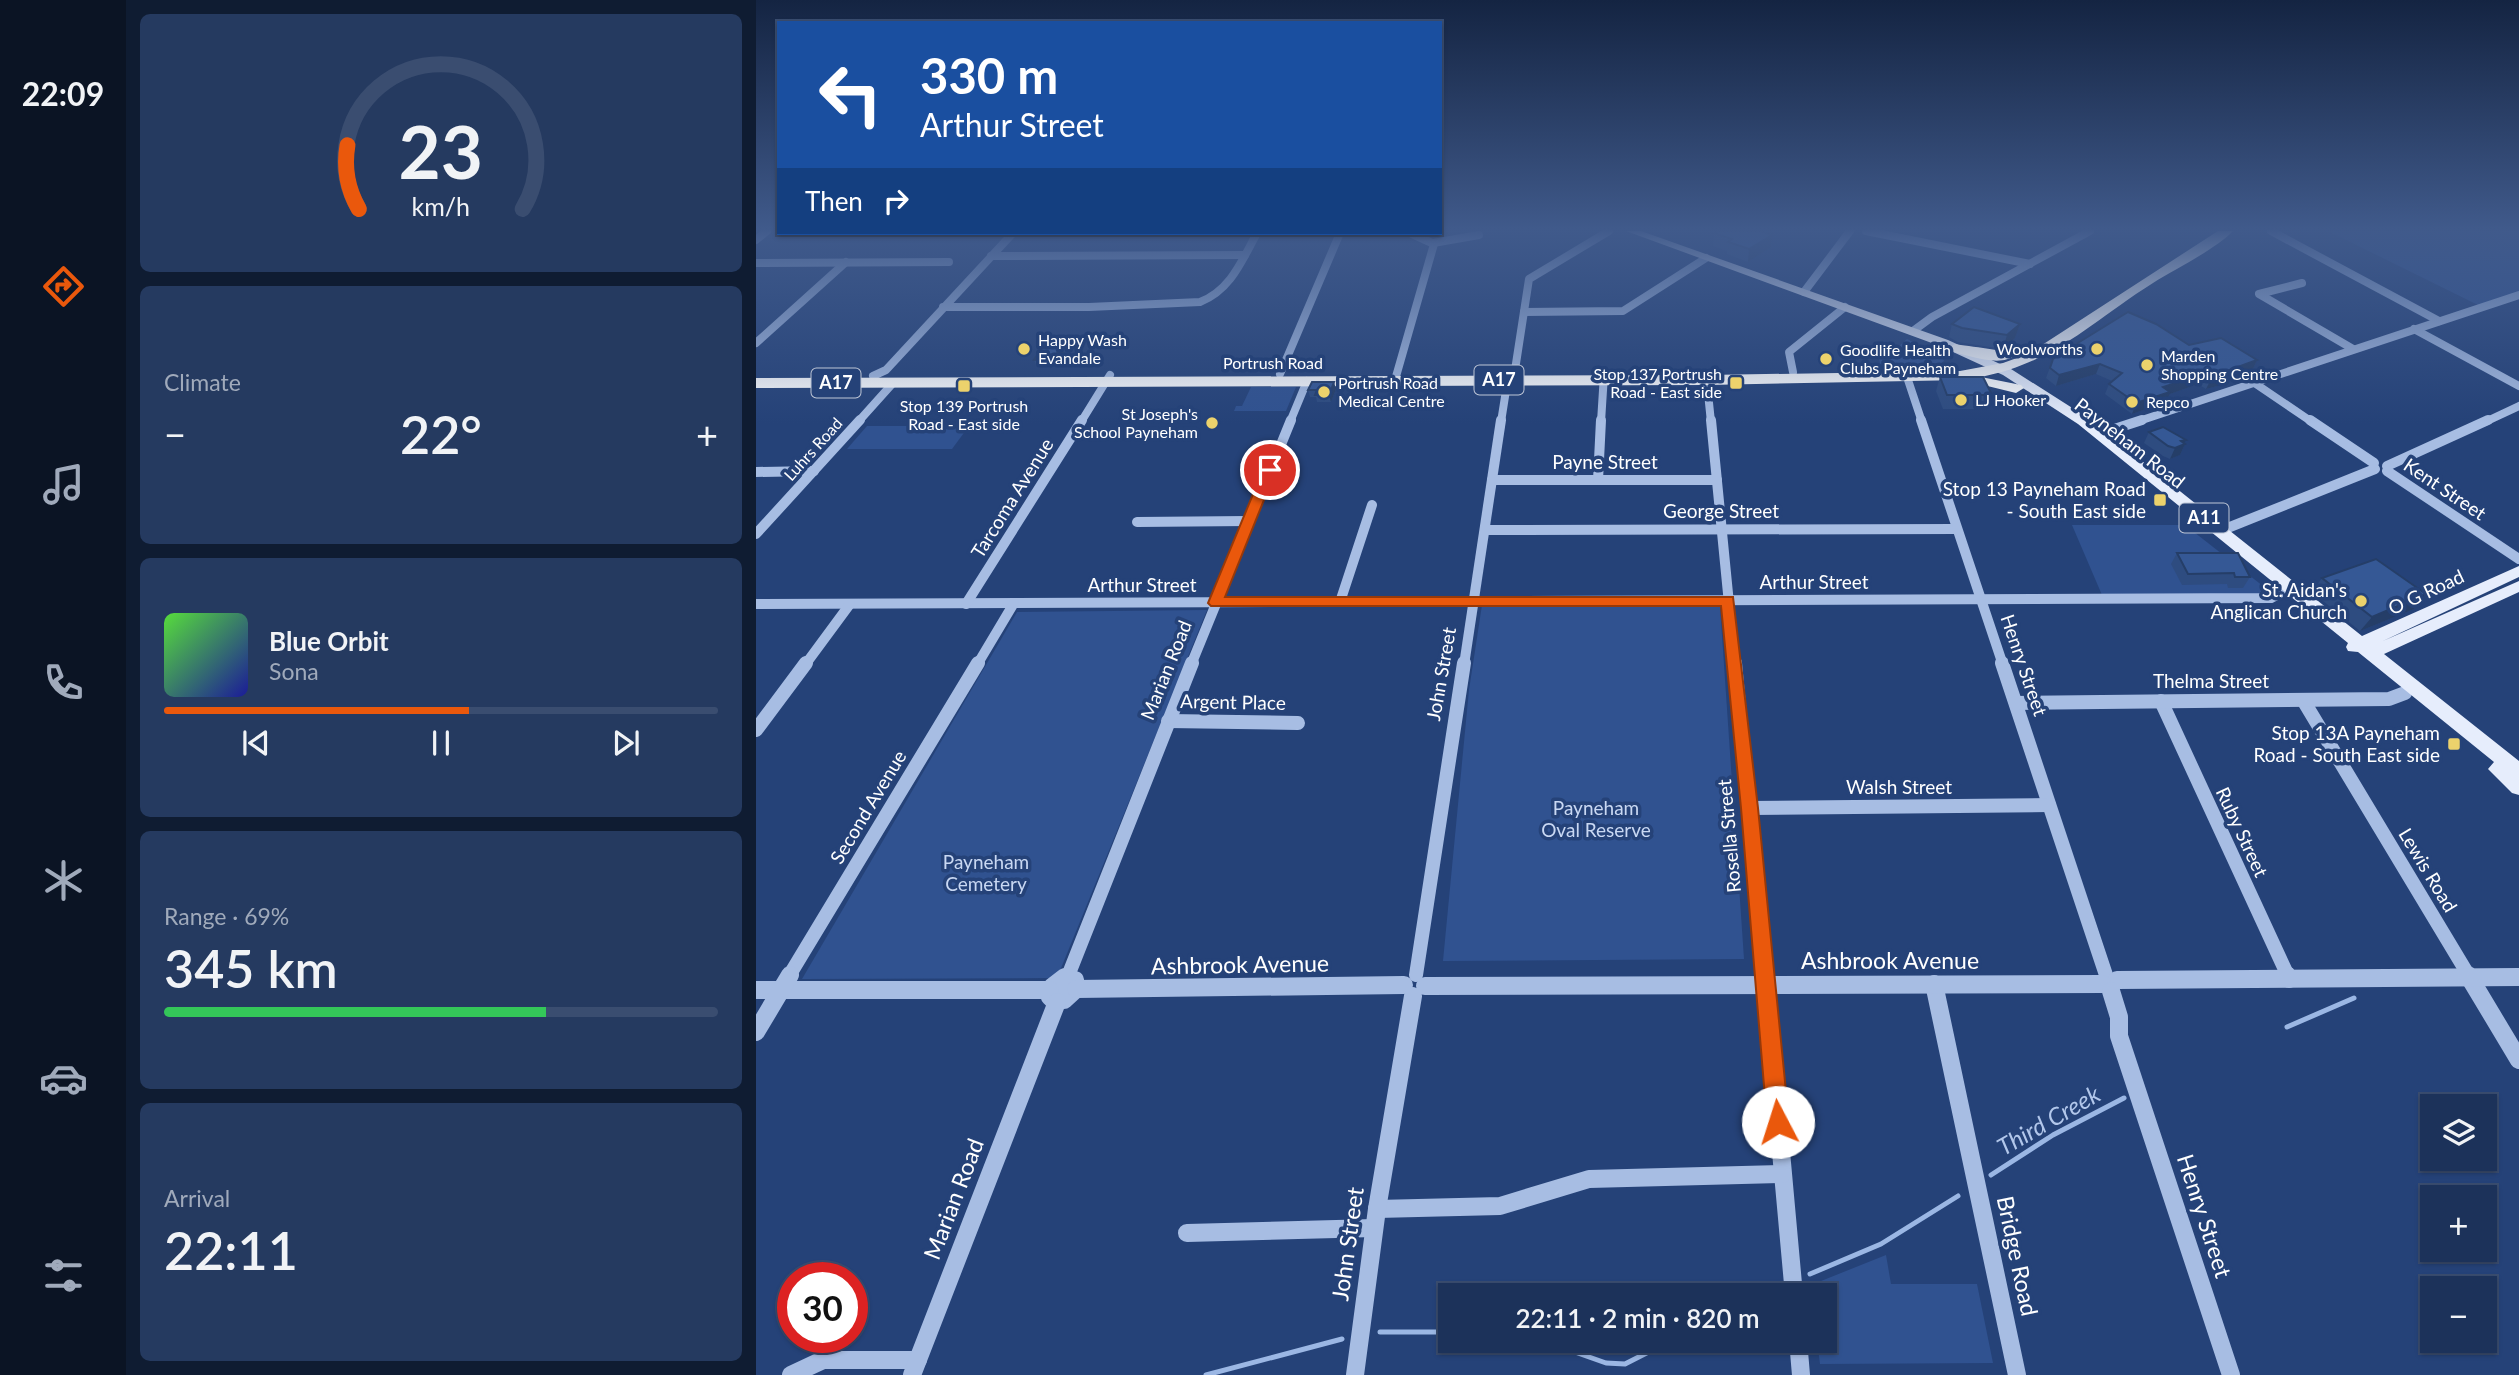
<!DOCTYPE html>
<meta charset="utf-8">
<style>
body{margin:0;font-family:Lato,sans-serif;background:#253a60;color:#f1f3f6;height:100vh;display:flex;flex-direction:column;font-size:26px;white-space:nowrap}
*{box-sizing:border-box;margin:0}
p{font-size:23px;color:#a0aabb}
.icon{flex:none;width:38px;height:38px;fill:none;stroke:currentColor;stroke-width:2;stroke-linecap:round;stroke-linejoin:round}
.map{position:relative;flex:1;overflow:hidden}
.drawer{display:flex;flex-direction:column;gap:14px;padding:14px;background:#0f1c32;width:630px}
.drawer>*{flex:none}
.hud{position:absolute;left:21px;top:21px;width:665px;height:214px;border-radius:0px;box-shadow:0 2px 5px #0004,0 0 0 2px #3a4d70;background:#1a4fa0;color:#fff;overflow:hidden}
.buttons{position:absolute;left:1664px;top:1094px;display:grid;gap:14px}
.buttons a{display:grid;place-items:center;width:77px;height:77px;border-radius:0px;background:#1c325a;box-shadow:0 2px 5px #0004,0 0 0 2px #3a4d70;font-size:35px}
.speed{position:absolute;left:21px;top:1262px;display:flex;gap:14px;font-size:35px;font-weight:700;text-align:center}
.speed>*{display:grid;place-content:center;width:91px;height:91px;border-radius:50%;background:#1c325a;box-shadow:0 2px 5px #0004,0 0 0 2px #3a4d70;line-height:1}
.speed .limit{border:10px solid #d22;background:#fff;color:#111}
.pin{position:absolute;display:grid;place-items:center;width:60px;height:60px;color:#fff;margin:-30px;border:4px solid #fff;border-radius:50%;box-shadow:0 2px 7px #0007}
.me{position:absolute;width:77px;margin:-38px;rotate:355deg;stroke-linejoin:round;filter:drop-shadow(0 0 5px #0008)}
.turn{display:flex;align-items:center;gap:24px;height:147px;padding:0 28px;font-size:32px}
.turn .icon{width:91px;height:91px;stroke-width:2.5}
.turn b{display:block;font-size:49px;line-height:60px}
.then{display:flex;align-items:center;height:66px;padding:0 28px;background:#0003;gap:14px;font-size:26px}
.big{font-size:52px;font-weight:600;line-height:1.1}
.drawer .widget{flex:1;display:flex;flex-direction:column;justify-content:center;gap:10px;min-width:0;padding:0 24px;border-radius:10px;background:#253a60}
.drawer .dial{align-items:center;gap:0}
.dial svg{height:182px;overflow:visible;fill:none;stroke:#3a4d70;stroke-width:7;stroke-linecap:round;text-anchor:middle}
.dial text{fill:#f1f3f6;stroke:none}
.song{display:flex;align-items:center;gap:21px}
.cover{width:84px;height:84px;border-radius:10px;background:linear-gradient(135deg,hsl(110 70% 55%),hsl(240 70% 35%))}
.played{height:7px;border-radius:4px;background:linear-gradient(90deg,#ea580c 55%,#3a4d70 55%)}
.keys{display:flex;justify-content:space-around;direction:ltr}
.heat{display:flex;justify-content:space-between;align-items:center;font-size:38px;direction:ltr}
.charge{height:10px;border-radius:5px;background:linear-gradient(90deg,#34c759 69%,#3a4d70 0)}
.trip{position:absolute;left:682px;top:1283px;width:399px;height:70px;border-radius:0px;background:#1c325a;box-shadow:0 2px 5px #0004,0 0 0 2px #3a4d70;font-weight:600;line-height:70px;text-align:center}
main{display:flex;flex:1;min-height:0}
.dock{display:flex;flex-direction:column;width:126px;justify-content:space-around;align-items:center;background:#0b1424;color:#a0aabb}
.dock .icon{width:49px;height:49px}
.dock .current{color:#ea580c}
.dock b{font-size:32px;color:#f1f3f6}
.map>svg:first-child{display:block}
</style>
<main>
<nav class="dock">
<b>22:09</b>
<svg class="icon current" aria-label="directions" viewBox="0 0 24 24"><path d="M12 3l9 9-9 9-9-9zM9 14v-3h6M13 9l2 2-2 2"/></svg>
<svg class="icon" aria-label="music" viewBox="0 0 24 24"><path d="M9 18V5l10-2v13"/><circle cx="6" cy="18" r="3"/><circle cx="16" cy="16" r="3"/></svg>
<svg class="icon" aria-label="phone" viewBox="0 0 24 24"><path d="M5 4h4l2 5-3 2q2 4 5 5l2-3 5 2v4C11 20 4 13 5 4z"/></svg>
<svg class="icon" aria-label="climate" viewBox="0 0 24 24"><path d="M12 3v18M4 7l16 10M4 17L20 7"/></svg>
<svg class="icon" aria-label="car" viewBox="0 0 24 24"><path d="M5 17H2v-5l4-1 3-4h7l3 4 3 1v5h-3M9 17h6M6 11h13"/><circle cx="7" cy="17" r="2"/><circle cx="17" cy="17" r="2"/></svg>
<svg class="icon" aria-label="filters" viewBox="0 0 24 24"><path d="M4 7h16M4 17h16"/><circle cx="9" cy="7" r="2"/><circle cx="15" cy="17" r="2"/></svg>
</nav>
<section class="drawer">
<div class="widget dial"><svg viewBox="0 0 100 80">
<path d="M14 69A42 42 0 1 1 86 69"/>
<path d="M14 69A42 42 0 0 1 9 41" stroke="#ea580c"/>
<text x="50" y="56" font-size="32" font-weight="700">23</text>
<text x="50" y="72" font-size="11">km/h</text>
</svg></div>
<div class="widget"><p>Climate</p>
<div class="heat"><a>−</a><b class="big">22°</b><a>+</a></div>
</div>
<div class="widget">
<div class="song"><i class="cover"></i><div><b>Blue Orbit</b><p>Sona</p></div></div>
<div class="played"></div>
<div class="keys"><svg class="icon" aria-label="previous" viewBox="0 0 24 24"><path d="M18 5L8 12l10 7zM5 5v14"/></svg><svg class="icon" aria-label="pause" viewBox="0 0 24 24"><path d="M8 5v14M16 5v14"/></svg><svg class="icon" aria-label="next" viewBox="0 0 24 24"><path d="M6 5l10 7-10 7zM19 5v14"/></svg></div>
</div>
<div class="widget"><p>Range · 69%</p><b class="big">345 km</b><div class="charge"></div></div>
<div class="widget"><p>Arrival</p><b class="big">22:11</b></div>
</section>
<div class="map">
<svg width="1763" height="1375" viewBox="0 0 1763 1375">
<rect width="100%" height="100%" fill="#254278"/>
<g fill="#305290">
<path d="M1572 231H1763V295L1726 307Z"/>
<path d="M1151 339 1186 356 1188 361 1185 363 1125 366 1120 349 1128 341 1143 346Z"/>
<path d="M495 387H540L530 411H478L480 406H486Z"/>
<path d="M111 426H213L196 449H91Z"/>
<path d="M1316 525H1429L1512 590 1509 594 1346 595Z"/>
<path d="M726 605 964 606 988 959 687 961 713 690Z"/>
<path d="M451 610 301 978 46 979 261 612Z"/>
<path d="M1130 1255 1135 1284H1221L1237 1363 1064 1364 1061 1341 1069 1340V1295H1056L1055 1285Z"/>
</g>
<g fill="none" stroke-linecap="round" stroke-linejoin="round">
<g stroke="#9bb7e4" stroke-width="5">
<path d="M1531 1027 1598 998"/>
<path d="M1235 1175 1297 1135 1368 1098"/>
<path d="M1054 1274 1125 1244 1202 1196"/>
<path d="M1002 1295 1013 1289"/>
<path d="M624 1332H695"/>
<path d="M785 1340 850 1363 869 1364 916 1340"/>
<path d="M450 1375 586 1339"/>
</g>
<g stroke="#a7bde3" stroke-width="8">
<path d="M1110 231 1274 264"/>
<path d="M1515 231 1683 321"/>
<path d="M0 240 11 231"/>
<path d="M677 243 723 235"/>
<path d="M235 256 489 255"/>
<path d="M0 263 193 262"/>
<path d="M1546 283 1503 294 1597 349"/>
<path d="M1048 292 1094 231"/>
<path d="M187 307H333L444 302C475 290 486 260 501 233"/>
<path d="M768 312 867 311 950 258"/>
<path d="M1658 329 1763 386"/>
<path d="M1157 331 1176 317 1334 231"/>
<path d="M0 343 90 262"/>
<path d="M1148 368 1166 422"/>
<path d="M1037 372 1033 352 1089 307"/>
<path d="M524 374 584 233"/>
<path d="M950 374 955 422"/>
<path d="M117 376 130 370 257 233"/>
<path d="M639 380 678 244 654 233"/>
<path d="M1497 382 1556 422"/>
<path d="M102 422 137 383"/>
<path d="M325 422 354 375"/>
<path d="M534 422 551 381"/>
<path d="M745 422 751 384 759 370 773 279 853 231"/>
<path d="M845 422 848 374"/>
<path d="M1380 422 1763 295"/>
<path d="M1729 422 1763 406"/>
</g>
<g stroke="#a7bde3" stroke-width="10">
<path d="M955 420 979 665"/>
<path d="M1165 420 1247 665"/>
<path d="M1554 420 1618 463"/>
<path d="M1343 434 1386 420"/>
<path d="M1631 466 1732 420"/>
<path d="M1631 471 1763 559"/>
<path d="M0 472 58 471"/>
<path d="M736 480H961"/>
<path d="M842 480 845 420"/>
<path d="M381 522 492 521"/>
<path d="M729 530 1200 529"/>
<path d="M1464 531 1619 469"/>
<path d="M0 534 104 420"/>
<path d="M584 602 616 505"/>
<path d="M0 604 1515 598 1526 592"/>
<path d="M210 604 326 420"/>
<path d="M49 665 94 604"/>
<path d="M221 665 258 603"/>
<path d="M435 665 535 420"/>
<path d="M708 665 745 420"/>
</g>
<g stroke="#a7bde3" stroke-width="14">
<path d="M979 663 1009 976"/>
<path d="M1246 663 1350 975"/>
<path d="M1547 700 1713 976"/>
<path d="M1405 701 1532 976"/>
<path d="M1260 703 1633 699 1649 693"/>
<path d="M412 721 542 723"/>
<path d="M0 730 50 663"/>
<path d="M994 808 1293 805"/>
<path d="M660 975 708 663"/>
<path d="M33 976 222 663"/>
<path d="M312 976 436 663"/>
</g>
<g stroke="#a7bde3" stroke-width="18">
<path d="M1009 975 1038 1295"/>
<path d="M1531 975 1533 979"/>
<path d="M1712 975 1763 1060"/>
<path d="M309 977 319 980 320 989 308 1000H297L294 997 296 987Z"/>
<path d="M1361 980 1763 977"/>
<path d="M1178 984 1261 1375"/>
<path d="M669 986 1346 984"/>
<path d="M320 989 648 985"/>
<path d="M0 990H294"/>
<path d="M1355 991 1363 1017V1036L1475 1375"/>
<path d="M0 1032 34 975"/>
<path d="M621 1209 744 1206 833 1179 1026 1174"/>
<path d="M431 1233 618 1228"/>
<path d="M1042 1340 1045 1375"/>
<path d="M35 1375 67 1360H162"/>
<path d="M156 1375 301 1002"/>
<path d="M599 1375 621 1209 657 996"/>
</g>
<path fill="#e6edfc" fill-rule="evenodd" d="M870 231H885L1192 340 1255 369 1332 418 1606 636 1763 566V577L1627 641 1763 581V592L1628 654 1763 761V795L1756 793 1732 769 1738 762 1602 652 1592 651 1590 647 1592 643 1322 424 1247 375 1184 346Z"/>
<g fill="#fff" fill-rule="evenodd">
<path d="M1462 231H1477C1460 249 1419 269 1397 283 1335 322 1300 362 1225 377L1265 385 1268 388 1260 393 1207 380 951 385 0 388V378L951 375 1204 371 1247 363 1272 354Z"/>
<path d="M1199 344C1211 346 1255 351 1259 355 1245 368 1211 355 1194 351L1192 348Z"/>
</g>
</g>
<g fill="#2e4c80">
<path d="M958 233 1016 235 1015 247 992 262 971 254V251L957 246Z"/>
<path d="M1196 324H1264L1259 338 1247 349 1202 342 1193 337Z"/>
<path d="M1433 345 1501 360 1496 371 1471 379 1469 384 1450 389 1442 384 1414 394 1409 402 1376 414 1349 394 1353 384 1356 381 1340 374 1300 386 1290 378 1297 359Z"/>
<path d="M305 347 309 354 301 366 281 367 278 360Z"/>
<path d="M1184 377 1236 395 1231 409H1187L1180 391Z"/>
<path d="M580 389 575 402H561L560 397H554L552 390Z"/>
<path d="M1393 432 1429 444 1424 455 1414 459 1407 456 1388 443Z"/>
<path d="M1421 553 1494 577 1487 588H1472L1471 584 1426 585 1415 564Z"/>
<path d="M1566 578 1670 594 1658 609 1604 631 1556 592Z"/>
</g>
<g fill="#253e68">
<path d="M1016 235 1015 247 992 262 993 249Z"/>
<path d="M1264 324 1259 338 1247 349 1251 335Z"/>
<path d="M305 347 309 354 301 366 297 359Z"/>
<path d="M1501 360 1496 371 1471 379 1469 384 1450 389 1455 379 1471 371Z"/>
<path d="M1344 364 1340 374 1300 386 1303 375Z"/>
<path d="M1447 374 1442 384 1414 394 1409 402 1376 414 1380 403 1407 387Z"/>
<path d="M578 382 580 389 575 402 573 395Z"/>
<path d="M1430 440 1427 445 1429 444 1424 455 1414 459 1419 448 1425 441Z"/>
<path d="M1670 594 1658 609 1604 631 1616 617Z"/>
</g>
<g fill="#355895" stroke="#253e68" stroke-width="2">
<path d="M962 231H1005L1016 235 993 249 972 242 976 239 958 233Z"/>
<path d="M1218 307 1264 324 1251 335 1206 328 1196 324Z"/>
<path d="M1372 312 1400 324 1433 345 1465 338 1501 360 1471 371 1474 374 1455 379 1447 374 1407 387 1414 392 1380 403 1353 384 1366 373 1344 364 1303 375 1294 368 1297 359 1312 349Z"/>
<path d="M305 347 297 359 278 360 286 348Z"/>
<path d="M1184 377H1227L1236 395H1191Z"/>
<path d="M556 382H578L573 395H559L561 390H552Z"/>
<path d="M1407 427 1430 440 1425 441 1429 444 1419 448 1412 446 1393 432Z"/>
<path d="M1421 553H1482L1494 577H1479L1478 573 1432 574Z"/>
<path d="M1620 559 1670 594 1616 617 1566 578Z"/>
</g>
<linearGradient id="sky" x2="0" y2="1"><stop stop-color="#142442"/><stop offset="0.54" stop-color="#405a8b"/><stop offset="1" stop-color="#405a8b" stop-opacity="0"/></linearGradient>
<rect width="1763" height="424" fill="url(#sky)"/>
<path fill="#ea580c" stroke="#983908" stroke-width="2" d="M514 466 520 470 469 597H977L1002 808 1033 1122 1029 1130 1022 1133 1014 1130 1011 1122 985 808 965 606H455L452 603 507 470Z"/>
<g fill="#ecd26c" stroke="#254278" stroke-width="2.5">
<circle cx="268" cy="349" r="7"/>
<circle cx="1341" cy="349" r="7"/>
<circle cx="1070" cy="359" r="7"/>
<circle cx="1391" cy="365" r="7"/>
<rect x="973" y="376" width="14" height="14" rx="3.5"/>
<rect x="201" y="379" width="14" height="14" rx="3.5"/>
<circle cx="568" cy="392" r="7"/>
<circle cx="1205" cy="400" r="7"/>
<circle cx="1376" cy="402" r="7"/>
<circle cx="456" cy="423" r="7"/>
<rect x="1397" y="493" width="14" height="14" rx="3.5"/>
<circle cx="1605" cy="601" r="7"/>
<rect x="1691" y="737" width="14" height="14" rx="3.5"/>
</g>
<g text-anchor="middle" stroke-width="7" stroke-linejoin="round" paint-order="stroke">
<g font-size="16" fill="#fff" stroke="#254278" text-anchor="start">
<text x="282" y="346">Happy Wash<tspan x="282" dy="18">Evandale</tspan></text>
<text x="1327" y="355" text-anchor="end">Woolworths</text>
<text x="1084" y="356">Goodlife Health<tspan x="1084" dy="18">Clubs Payneham</tspan></text>
<text x="1405" y="362">Marden<tspan x="1405" dy="18">Shopping Centre</tspan></text>
<text x="966" y="380" text-anchor="end">Stop 137 Portrush<tspan x="966" dy="18">Road - East side</tspan></text>
<text x="582" y="389">Portrush Road<tspan x="582" dy="18">Medical Centre</tspan></text>
<text x="1219" y="406">LJ Hooker</text>
<text x="1390" y="408">Repco</text>
<text x="208" y="412" text-anchor="middle">Stop 139 Portrush<tspan x="208" dy="18">Road - East side</tspan></text>
<text x="442" y="420" text-anchor="end">St Joseph's<tspan x="442" dy="18">School Payneham</tspan></text>
</g>
<g font-size="16" fill="#fff" stroke="#254278">
<text x="517" y="369">Portrush Road</text>
<text transform="translate(57 449) rotate(-48)" y="6">Luhrs Road</text>
</g>
<g fill="#254278" stroke="#bec6d6" stroke-width="2">
<rect x="718.5" y="365.5" width="49" height="29" rx="5"/>
<rect x="55.5" y="368.5" width="49" height="29" rx="5"/>
<rect x="1423.5" y="503.5" width="49" height="29" rx="5"/>
</g>
<g font-size="18" font-weight="bold" fill="#fff">
<text x="743" y="386">A17</text>
<text x="80" y="389">A17</text>
<text x="1448" y="524">A11</text>
</g>
<g font-size="19" fill="#fff" stroke="#254278">
<text transform="translate(1374 443) rotate(38)" y="7">Payneham Road</text>
<text x="849" y="469">Payne Street</text>
<text transform="translate(1689 489) rotate(34)" y="7">Kent Street</text>
<text transform="translate(256 498) rotate(-58)" y="7">Tarcoma Avenue</text>
<text x="965" y="518">George Street</text>
<text x="1058" y="589">Arthur Street</text>
<text x="386" y="592">Arthur Street</text>
<text transform="translate(1670 592) rotate(-25)" y="7">O G Road</text>
<text transform="translate(1268 665) rotate(71)" y="7">Henry Street</text>
<text transform="translate(410 670) rotate(-68)" y="7">Marian Road</text>
<text transform="translate(685 674) rotate(-80)" y="7">John Street</text>
<text x="1455" y="688">Thelma Street</text>
<text transform="translate(477 702) rotate(1)" y="7">Argent Place</text>
<text x="1143" y="794">Walsh Street</text>
<text transform="translate(112 807) rotate(-59)" y="7">Second Avenue</text>
<text transform="translate(1486 832) rotate(65)" y="7">Ruby Street</text>
<text transform="translate(973 836) rotate(-95)" y="7">Rosella Street</text>
<text transform="translate(1672 870) rotate(59)" y="7">Lewis Road</text>
</g>
<g font-size="19" fill="#fff" stroke="#254278" text-anchor="end">
<text x="1390" y="496">Stop 13 Payneham Road<tspan x="1390" dy="22">- South East side</tspan></text>
<text x="1591" y="597">St. Aidan's<tspan x="1591" dy="22">Anglican Church</tspan></text>
<text x="1684" y="740">Stop 13A Payneham<tspan x="1684" dy="22">Road - South East side</tspan></text>
</g>
<g font-size="19" fill="#c9d8f3" stroke="#254278">
<text x="840" y="815">Payneham<tspan x="840" dy="22">Oval Reserve</tspan></text>
<text x="230" y="869">Payneham<tspan x="230" dy="22">Cemetery</tspan></text>
</g>
<g font-size="23" fill="#fff" stroke="#254278">
<text x="1134" y="969">Ashbrook Avenue</text>
<text transform="translate(484 965) rotate(-1)" y="8">Ashbrook Avenue</text>
<text transform="translate(198 1199) rotate(-69)" y="8">Marian Road</text>
<text transform="translate(1448 1216) rotate(72)" y="8">Henry Street</text>
<text transform="translate(592 1244) rotate(-82)" y="8">John Street</text>
<text transform="translate(1261 1256) rotate(78)" y="8">Bridge Road</text>
</g>
<g font-size="24" font-style="italic" fill="#b2c7eb" stroke="#254278">
<text transform="translate(1293 1121) rotate(-30)" y="8">Third Creek</text>
</g>
</g>
</svg>
<div class="buttons">
<a><svg class="icon" aria-label="layers" viewBox="0 0 24 24"><path d="M12 4l9 5-9 5-9-5zM3 14l9 5 9-5"/></svg></a>
<a>+</a>
<a>−</a>
</div>
<div class="speed"><div class="limit">30</div></div>
<div class="pin" style="left:514px;top:470px;background:#d93025"><svg class="icon" aria-label="arrive" viewBox="0 0 24 24"><path d="M6 21V4h12l-3 4 3 4H6"/></svg></div>
<svg class="me" style="left:1022px;top:1122px" viewBox="-20 -20 40 40"><circle r="19" fill="#fff"/><path d="M0-13L10 11 0 6-10 11z" fill="#ea580c"/></svg>
<div class="trip">22:11 · 2 min · 820 m</div>
<div class="hud">
<div class="turn"><svg class="icon" aria-label="left" viewBox="0 0 24 24"><path d="M17 20v-9H6M10 6l-5 5 5 5"/></svg><div><b>330 m</b>Arthur Street</div></div>
<div class="then">Then<svg class="icon" aria-label="right" viewBox="0 0 24 24"><path d="M7 20v-9h11M14 6l5 5-5 5"/></svg></div>
</div>
</div>
</main>
